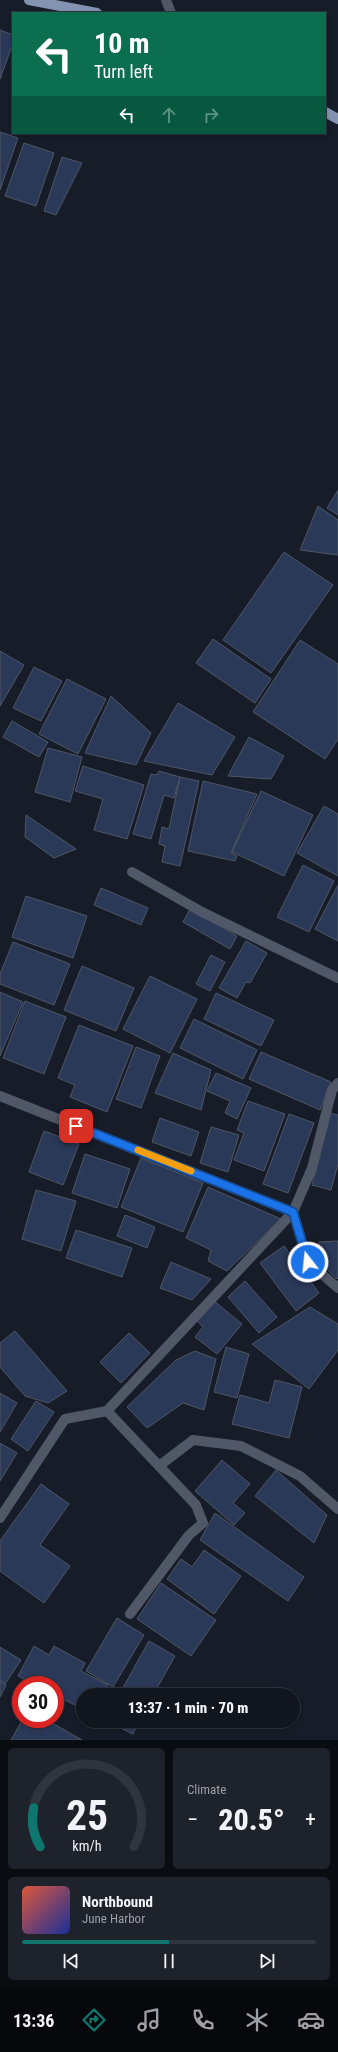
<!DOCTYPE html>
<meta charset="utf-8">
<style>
body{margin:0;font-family:"Roboto Condensed",sans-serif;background:#1e222b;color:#f1f3f6;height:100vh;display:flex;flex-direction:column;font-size:15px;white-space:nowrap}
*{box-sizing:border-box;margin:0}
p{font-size:13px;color:#9c9fa4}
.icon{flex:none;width:22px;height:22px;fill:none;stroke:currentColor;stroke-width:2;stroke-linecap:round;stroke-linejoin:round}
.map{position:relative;height:1740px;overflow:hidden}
.drawer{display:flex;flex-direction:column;gap:8px;padding:8px;background:#090c10;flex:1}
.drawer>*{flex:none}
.banner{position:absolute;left:12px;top:12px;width:314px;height:122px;border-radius:0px;box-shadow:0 2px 6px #0003,0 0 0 1px #30343c;background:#0b6e4f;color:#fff;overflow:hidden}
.speed{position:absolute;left:12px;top:1676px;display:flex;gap:8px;font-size:20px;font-weight:700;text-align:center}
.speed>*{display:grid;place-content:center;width:52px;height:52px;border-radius:50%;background:#10151e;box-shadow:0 2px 6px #0003,0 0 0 1px #30343c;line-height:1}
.speed .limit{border:6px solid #d22;background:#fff;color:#111}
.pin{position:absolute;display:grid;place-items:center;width:34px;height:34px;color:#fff;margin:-17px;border-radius:8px;box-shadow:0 2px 6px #0006}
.me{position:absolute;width:44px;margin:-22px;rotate:344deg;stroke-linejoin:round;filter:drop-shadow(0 0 3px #0008)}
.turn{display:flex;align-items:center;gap:14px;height:84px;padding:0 16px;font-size:18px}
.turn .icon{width:52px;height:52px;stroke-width:2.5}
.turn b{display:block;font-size:28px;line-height:34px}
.lanes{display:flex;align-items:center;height:38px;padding:0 16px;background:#0003;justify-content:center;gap:20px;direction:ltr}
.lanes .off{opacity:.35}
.big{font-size:30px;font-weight:800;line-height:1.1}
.drawer .tile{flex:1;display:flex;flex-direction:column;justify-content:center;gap:6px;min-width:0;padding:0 14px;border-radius:6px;background:#1e222b}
.drawer .dial{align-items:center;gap:0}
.dial svg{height:104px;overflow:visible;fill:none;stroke:#30343c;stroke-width:7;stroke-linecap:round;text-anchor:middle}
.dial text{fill:#f1f3f6;stroke:none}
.song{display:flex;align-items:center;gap:12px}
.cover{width:48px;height:48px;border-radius:6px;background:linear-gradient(135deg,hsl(10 70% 55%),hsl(230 70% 35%))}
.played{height:4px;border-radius:2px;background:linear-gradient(90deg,#0f766e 50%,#30343c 50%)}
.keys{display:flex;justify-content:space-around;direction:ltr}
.heat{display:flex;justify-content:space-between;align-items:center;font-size:22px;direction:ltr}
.drawer .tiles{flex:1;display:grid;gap:8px;grid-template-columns:1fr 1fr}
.tile:last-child{grid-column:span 2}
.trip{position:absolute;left:76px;top:1688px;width:224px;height:40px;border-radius:20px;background:#10151e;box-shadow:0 2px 6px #0003,0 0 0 1px #30343c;font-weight:800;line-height:40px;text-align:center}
.tabs{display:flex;height:64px;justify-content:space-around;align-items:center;background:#06080c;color:#9c9fa4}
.tabs .icon{width:28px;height:28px}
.tabs .current{color:#0f766e}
.tabs b{font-size:18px;color:#f1f3f6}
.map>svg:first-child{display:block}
</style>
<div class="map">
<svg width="338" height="1740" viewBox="0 0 338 1740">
<rect width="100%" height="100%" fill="#161c28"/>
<g fill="#2b3959" stroke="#4f5664">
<path d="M0 30 13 35V43L0 79Z"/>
<path d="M0 132 18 138 0 190Z"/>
<path d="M24 143 54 153 36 206 5 196Z"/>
<path d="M62 157 82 163 56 215 44 211Z"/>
<path d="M338 490V515L327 508Z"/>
<path d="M318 506 338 520V555L300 550Z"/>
<path d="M284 552 333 585 271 673 223 640Z"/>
<path d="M213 639 271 679 255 703 196 663Z"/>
<path d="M300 640 338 664V739L325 759 253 712Z"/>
<path d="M0 651 24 665 0 706Z"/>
<path d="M34 667 62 681 41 721 13 708Z"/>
<path d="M67 679 106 699 78 754 39 734Z"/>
<path d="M111 696 151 733 136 765 85 753Z"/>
<path d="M178 703 235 737 212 775 144 761Z"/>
<path d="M12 721 48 742 39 757 3 737Z"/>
<path d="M249 737 284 756 271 779 228 776Z"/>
<path d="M48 748 82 757 70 802 35 792Z"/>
<path d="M83 766 144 785 127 839 94 830 103 799 75 791Z"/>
<path d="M159 771 180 777 174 798 164 795 151 839 133 834 151 774 157 775Z"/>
<path d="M180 777 199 781 180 866 162 862 165 846 159 844 162 827 169 829Z"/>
<path d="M203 781 257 794 231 853 237 856 235 861 188 851Z"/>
<path d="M261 791 313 815 284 876 232 852Z"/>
<path d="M324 806 338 814V876L297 853Z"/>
<path d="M26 815 76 849 54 858 25 837Z"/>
<path d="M303 865 334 881 309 932 277 917Z"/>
<path d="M338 885V941L315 929Z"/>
<path d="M101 888 148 908 141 925 94 905Z"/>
<path d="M26 896 87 916 73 958 12 937Z"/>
<path d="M190 909 237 936 230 949 183 922Z"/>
<path d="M246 941 267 953 250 983 246 982 237 998 219 988Z"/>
<path d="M13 942 70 964 54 1005 0 984V974Z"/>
<path d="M211 955 225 962 210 991 196 984Z"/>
<path d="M82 966 134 988 116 1031 64 1010Z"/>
<path d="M150 976 197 999 170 1053 123 1029Z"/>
<path d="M0 992 23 1002 0 1056Z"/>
<path d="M216 993 274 1020 261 1046 204 1019Z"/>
<path d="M25 1001 66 1017 44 1074 3 1058Z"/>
<path d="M194 1019 257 1050 243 1079 180 1048Z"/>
<path d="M79 1025 133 1046 107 1112 70 1097 75 1085 58 1078Z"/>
<path d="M136 1047 160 1056 141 1108 116 1099Z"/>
<path d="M261 1052 331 1082 320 1110 249 1079Z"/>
<path d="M173 1053 211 1070 201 1110 155 1093Z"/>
<path d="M216 1073 251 1088 237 1119 225 1113 230 1101 207 1091Z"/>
<path d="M248 1101 285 1114 264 1171 234 1160 244 1133 237 1130Z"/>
<path d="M330 1113 338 1115V1164L331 1190 312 1185Z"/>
<path d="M289 1114 314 1123 288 1193 263 1184Z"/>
<path d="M160 1118 199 1132 191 1156 152 1142Z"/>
<path d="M211 1127 239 1135 228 1172 200 1163Z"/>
<path d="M44 1131 79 1144 63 1185 29 1172Z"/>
<path d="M85 1154 130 1169 117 1208 72 1193Z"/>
<path d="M141 1158 203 1183 183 1232 121 1207Z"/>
<path d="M208 1187 281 1219 227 1271 208 1261 211 1250 186 1238Z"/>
<path d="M36 1190 76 1201 61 1251 22 1239Z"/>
<path d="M125 1215 155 1227 147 1248 117 1236Z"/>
<path d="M76 1230 132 1248 122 1277 66 1258Z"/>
<path d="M338 1241V1278L337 1279 316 1259 319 1242Z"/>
<path d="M284 1246 319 1293 296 1311 260 1263Z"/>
<path d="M171 1262 211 1279 192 1300 160 1288Z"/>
<path d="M245 1281 277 1317 259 1333 228 1297Z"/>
<path d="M214 1301 242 1324 217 1354 195 1337 203 1327 197 1321Z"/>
<path d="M310 1307 338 1324V1350L309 1389 252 1344Z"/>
<path d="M15 1331 67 1391 48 1403 25 1396 0 1367V1343Z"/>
<path d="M129 1333 150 1353 121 1383 100 1362Z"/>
<path d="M226 1347 249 1354 237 1398 214 1392Z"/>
<path d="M195 1351 216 1359 204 1410 183 1403 147 1428 127 1407 176 1360Z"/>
<path d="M275 1380 302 1387 289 1438 232 1424 240 1395 269 1403Z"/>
<path d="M0 1393 17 1403 0 1432Z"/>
<path d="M36 1401 54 1412 28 1451 11 1439Z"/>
<path d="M0 1443 17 1453 0 1481Z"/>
<path d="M222 1460 250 1484 233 1503 245 1513 234 1525 195 1491Z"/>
<path d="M276 1470 327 1515 314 1543 255 1496Z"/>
<path d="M41 1484 69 1504 40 1545 70 1566 44 1603 0 1571V1541Z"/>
<path d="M215 1513 304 1577 288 1601 200 1540Z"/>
<path d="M204 1550 241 1576 214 1614 167 1579 181 1559 192 1567Z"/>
<path d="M161 1583 216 1620 191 1656 137 1619Z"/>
<path d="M117 1618 144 1635 113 1687 86 1671Z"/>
<path d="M149 1641 175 1656 153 1695H119Z"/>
<path d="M34 1646 49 1655 54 1646 85 1663 81 1671 108 1685 103 1695H83V1709L55 1695V1685H36L18 1676Z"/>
<path d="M0 1647 21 1660 5 1684 0 1680Z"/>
<path d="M0 1681 6 1685 0 1697Z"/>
<path d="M23 1719H45L82 1740H11Z"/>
<path d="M106 1721H139L133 1734Z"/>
</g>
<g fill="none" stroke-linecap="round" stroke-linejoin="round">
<g stroke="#505766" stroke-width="10">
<path d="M166 0 171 13"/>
<path d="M132 872 202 912 338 978"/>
<path d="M0 1096 293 1212 308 1262 338 1288"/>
<path d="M107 1411 196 1505 203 1523 189 1535 130 1614"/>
<path d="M159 1466 193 1440 241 1446 300 1476 338 1509"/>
<path d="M0 1518 65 1419 107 1411 293 1212 312 1168 332 1090 338 1083"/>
</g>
<g stroke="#8493b2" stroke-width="10">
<path d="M29 0 97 13"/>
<path d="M325 112 338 119"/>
</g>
</g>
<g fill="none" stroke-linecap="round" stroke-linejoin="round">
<g stroke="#114b97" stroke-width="10">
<path id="route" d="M76 1126 293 1212 308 1262"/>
</g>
<use href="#route" stroke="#1a73e8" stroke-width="7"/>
<path stroke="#f59e0b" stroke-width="7" d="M138 1150 191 1171"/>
</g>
</svg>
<div class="speed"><div class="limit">30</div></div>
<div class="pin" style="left:76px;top:1126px;background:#d93025"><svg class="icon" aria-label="arrive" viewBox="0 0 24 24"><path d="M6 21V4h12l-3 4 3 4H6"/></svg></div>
<svg class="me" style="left:308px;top:1262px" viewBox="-20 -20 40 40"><circle r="17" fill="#1a73e8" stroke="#fff" stroke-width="3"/><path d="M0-11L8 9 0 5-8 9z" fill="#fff"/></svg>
<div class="trip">13:37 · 1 min · 70 m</div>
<div class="banner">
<div class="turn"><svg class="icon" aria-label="left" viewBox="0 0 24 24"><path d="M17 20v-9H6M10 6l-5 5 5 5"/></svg><div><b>10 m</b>Turn left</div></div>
<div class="lanes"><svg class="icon" aria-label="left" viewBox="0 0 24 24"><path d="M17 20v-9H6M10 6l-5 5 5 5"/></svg><svg class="icon off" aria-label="ahead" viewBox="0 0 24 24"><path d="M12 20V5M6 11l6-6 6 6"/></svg><svg class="icon off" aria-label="right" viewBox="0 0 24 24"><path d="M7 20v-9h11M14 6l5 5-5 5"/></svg></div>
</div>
</div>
<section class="drawer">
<div class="tiles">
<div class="tile dial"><svg viewBox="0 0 100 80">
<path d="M14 69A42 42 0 1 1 86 69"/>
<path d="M14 69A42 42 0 0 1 9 39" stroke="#0f766e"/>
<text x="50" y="56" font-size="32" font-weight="700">25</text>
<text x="50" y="72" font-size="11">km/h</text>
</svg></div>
<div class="tile"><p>Climate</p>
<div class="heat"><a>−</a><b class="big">20.5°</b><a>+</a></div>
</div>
<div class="tile">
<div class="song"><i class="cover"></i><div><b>Northbound</b><p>June Harbor</p></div></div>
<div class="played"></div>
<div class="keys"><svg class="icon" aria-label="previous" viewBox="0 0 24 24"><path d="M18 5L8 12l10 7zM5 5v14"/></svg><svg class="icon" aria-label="pause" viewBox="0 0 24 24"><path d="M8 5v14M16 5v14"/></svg><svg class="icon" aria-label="next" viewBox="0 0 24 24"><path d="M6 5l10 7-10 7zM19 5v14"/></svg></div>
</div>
</div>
</section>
<nav class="tabs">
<b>13:36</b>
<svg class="icon current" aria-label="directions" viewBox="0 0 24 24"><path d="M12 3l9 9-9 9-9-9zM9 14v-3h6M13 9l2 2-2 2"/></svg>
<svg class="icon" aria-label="music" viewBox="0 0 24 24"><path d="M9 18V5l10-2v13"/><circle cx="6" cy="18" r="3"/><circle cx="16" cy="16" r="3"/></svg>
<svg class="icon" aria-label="phone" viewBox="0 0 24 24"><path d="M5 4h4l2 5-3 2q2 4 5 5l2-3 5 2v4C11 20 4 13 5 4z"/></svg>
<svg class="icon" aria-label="climate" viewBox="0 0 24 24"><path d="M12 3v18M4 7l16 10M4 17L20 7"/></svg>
<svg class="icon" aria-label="car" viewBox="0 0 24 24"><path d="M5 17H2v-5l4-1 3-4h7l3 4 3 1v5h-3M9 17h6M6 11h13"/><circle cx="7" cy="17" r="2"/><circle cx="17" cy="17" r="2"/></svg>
</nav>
